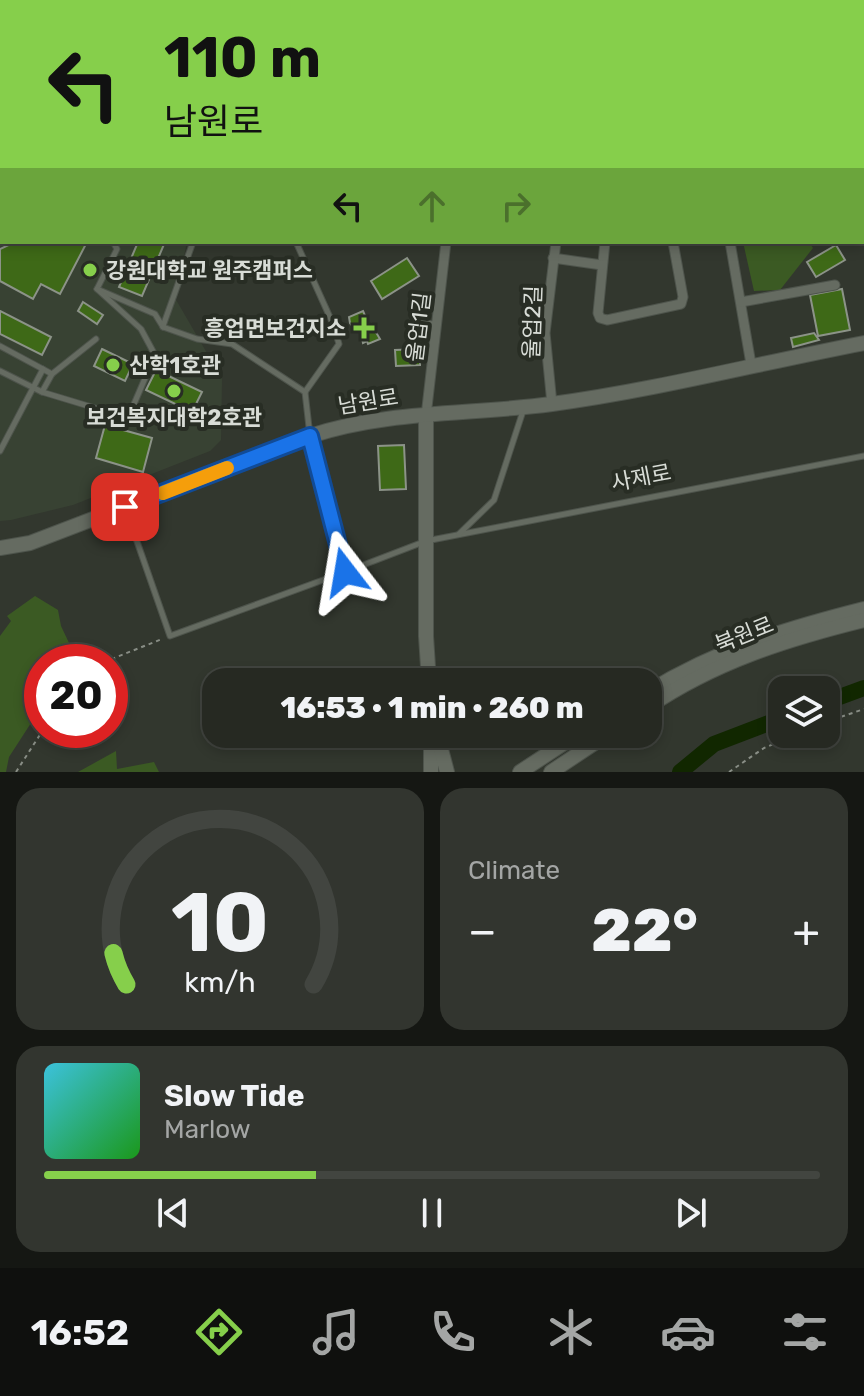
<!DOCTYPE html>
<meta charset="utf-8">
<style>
body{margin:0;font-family:Rubik,"Noto Sans KR",sans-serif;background:#32352f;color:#f1f3f6;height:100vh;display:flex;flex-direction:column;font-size:30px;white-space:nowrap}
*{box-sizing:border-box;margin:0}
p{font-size:26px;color:#a4a6a5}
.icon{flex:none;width:44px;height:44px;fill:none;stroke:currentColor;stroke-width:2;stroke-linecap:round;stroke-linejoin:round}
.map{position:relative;height:772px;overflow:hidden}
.side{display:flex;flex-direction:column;gap:16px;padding:16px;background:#151713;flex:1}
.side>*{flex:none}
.top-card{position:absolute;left:0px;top:0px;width:864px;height:244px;box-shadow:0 4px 12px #0003,0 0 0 2px #424540;background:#86cf4b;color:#111;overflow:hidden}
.fabs{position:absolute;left:768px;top:676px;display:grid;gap:16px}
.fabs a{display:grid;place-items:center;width:72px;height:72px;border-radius:16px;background:#262922;box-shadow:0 4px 12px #0003,0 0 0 2px #424540;font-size:40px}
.speed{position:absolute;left:24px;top:644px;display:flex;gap:16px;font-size:40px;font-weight:700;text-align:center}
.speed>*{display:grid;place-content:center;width:104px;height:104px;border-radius:50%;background:#262922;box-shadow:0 4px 12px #0003,0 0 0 2px #424540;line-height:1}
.speed .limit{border:12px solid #d22;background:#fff;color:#111}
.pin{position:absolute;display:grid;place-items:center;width:68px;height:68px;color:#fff;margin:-34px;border-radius:16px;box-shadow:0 4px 12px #0006}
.me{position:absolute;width:88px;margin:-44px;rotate:346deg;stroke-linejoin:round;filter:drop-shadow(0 0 6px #0008)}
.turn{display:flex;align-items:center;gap:28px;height:168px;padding:0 32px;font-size:36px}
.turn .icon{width:104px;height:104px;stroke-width:2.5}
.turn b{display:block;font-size:56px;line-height:68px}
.lanes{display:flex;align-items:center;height:76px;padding:0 32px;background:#0003;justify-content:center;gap:40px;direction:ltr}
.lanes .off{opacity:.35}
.big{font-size:60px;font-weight:800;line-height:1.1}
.side .widget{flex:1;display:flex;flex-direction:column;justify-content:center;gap:12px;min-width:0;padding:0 28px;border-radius:24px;background:#32352f}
.side .dial{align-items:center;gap:0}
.dial svg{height:208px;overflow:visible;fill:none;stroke:#424540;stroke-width:7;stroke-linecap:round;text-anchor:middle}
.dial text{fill:#f1f3f6;stroke:none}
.song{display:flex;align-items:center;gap:24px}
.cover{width:96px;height:96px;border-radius:12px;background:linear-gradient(135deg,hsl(190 70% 55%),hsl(120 70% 35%))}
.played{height:8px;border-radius:4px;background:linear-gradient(90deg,#86cf4b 35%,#424540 35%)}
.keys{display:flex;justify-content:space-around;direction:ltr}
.heat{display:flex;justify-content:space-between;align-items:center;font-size:44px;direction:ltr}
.side .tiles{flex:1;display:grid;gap:16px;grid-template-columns:1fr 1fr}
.widget:last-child{grid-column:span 2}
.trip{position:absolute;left:202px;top:668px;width:460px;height:80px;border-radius:24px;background:#262922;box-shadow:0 4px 12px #0003,0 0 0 2px #424540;font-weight:800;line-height:80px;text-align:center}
.menu{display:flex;height:128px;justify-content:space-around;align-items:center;background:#0f100e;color:#a4a6a5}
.menu .icon{width:56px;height:56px}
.menu .selected{color:#86cf4b}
.menu b{font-size:36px;color:#f1f3f6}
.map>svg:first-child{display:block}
</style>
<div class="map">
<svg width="864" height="772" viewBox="0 0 864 772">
<rect width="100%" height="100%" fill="#32372e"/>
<path fill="#384233" d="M0 0H191L2 2V242H187L175 298 222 379 221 440 210 451 73 505 11 520 0 521Z"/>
<g fill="#3b5a23">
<path d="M743 242H809L813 248 780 290 754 291Z"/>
<path d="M35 596 58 610 61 626 78 662H42V706L9 757 6 772H0V636L11 621 7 616Z"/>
<path d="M116 751 117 769 154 762 159 772H78Z"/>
</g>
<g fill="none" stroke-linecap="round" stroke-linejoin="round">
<g stroke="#112700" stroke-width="16">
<path d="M826 702 864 688"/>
<path d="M680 772 714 744 782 718"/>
</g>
</g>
<g fill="#3e6917" stroke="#8c9388" stroke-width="2">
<path d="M15 242H87L60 294 41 284 33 299 0 281V249Z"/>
<path d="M138 242H165L142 296 119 287Z"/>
<path d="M836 245 845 260 816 277 807 262Z"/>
<path d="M407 258 419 276 382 299 371 281Z"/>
<path d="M842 289 850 330 818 336 810 295Z"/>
<path d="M83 302 103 315 97 324 78 311Z"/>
<path d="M0 311 51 337 42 355 0 334Z"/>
<path d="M363 311 369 325 371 324 380 339 368 344 367 341 363 343 360 329 356 331 350 323 349 317Z"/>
<path d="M814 333 819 340 793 347 791 338Z"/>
<path d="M102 349 133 364 125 381 94 366Z"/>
<path d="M420 349V365L396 366 395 350Z"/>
<path d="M156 370 202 392 192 412 146 390Z"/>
<path d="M105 425 152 438 143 472 96 458Z"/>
<path d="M404 445 406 489 380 490 378 446Z"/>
</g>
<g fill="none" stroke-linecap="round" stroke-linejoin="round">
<g stroke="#4e544c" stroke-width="7">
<g id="lane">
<path d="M318 0 319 2"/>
<path d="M480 0 481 2"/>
<path d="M406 2 407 0"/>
<path d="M490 2 493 0"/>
<path d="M603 2V0"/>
<path d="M635 2V0"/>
<path d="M692 2H695"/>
<path d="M0 29H2"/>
<path d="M862 55 864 58"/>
<path d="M0 60 2 61"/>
<path d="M862 204H864"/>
<path d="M0 231 2 230"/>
<path d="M113 242 117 249 97 289 155 314 163 327"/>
<path d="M296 242 333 324 339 344 305 392"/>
<path d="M412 322 435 324"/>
<path d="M163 326 193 242"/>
<path d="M163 327 197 339 232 344 305 392 310 436 345 572 426 541 864 456"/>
<path d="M0 346 52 374"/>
<path d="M0 371 42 392 128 418 155 355 141 329 97 289"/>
<path d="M42 392 52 374 96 339"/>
<path d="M0 451 43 369"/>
<path d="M126 510 170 636 345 572"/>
<path d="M459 534 494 500 524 408"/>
</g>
</g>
<g stroke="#4e544c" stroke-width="11">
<g id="street">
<path d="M735 2V0"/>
<path d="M605 242 598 313 600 318 607 320 681 304 683 297 673 242"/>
<path d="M730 242 751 364"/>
<path d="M553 258 602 265"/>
<path d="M741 302 835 285"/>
<path d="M552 404 545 333 556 242"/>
<path d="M426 416 446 242"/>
</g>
</g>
<g stroke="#4e544c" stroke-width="16">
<g id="secondary">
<path d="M426 416V636L429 682"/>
<path d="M0 548 30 543 310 436C388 410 471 415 552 404 656 390 760 363 864 343"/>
<path d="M648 692C719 649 785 629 864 609"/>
<path d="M648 707C714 662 787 639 864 620"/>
<path d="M431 734V772"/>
<path d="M437 734 447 772"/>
<path d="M520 772 578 734"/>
<path d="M551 772 608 734"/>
</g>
</g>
<g stroke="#888d85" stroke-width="2" stroke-dasharray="4 4" stroke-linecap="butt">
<path d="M104 662 162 639"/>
<path d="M826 722 864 709"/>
<path d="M16 772 43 730"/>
<path d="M729 772 764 748 798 734"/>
</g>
<use href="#lane" stroke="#656b61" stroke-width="5"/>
<use href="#street" stroke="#656b61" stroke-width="9"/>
<use href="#secondary" stroke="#656b61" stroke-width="14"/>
</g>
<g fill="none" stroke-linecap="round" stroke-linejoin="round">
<g stroke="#114b97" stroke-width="20">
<path id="route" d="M125 507 310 436 345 572"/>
</g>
<use href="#route" stroke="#1a73e8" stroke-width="14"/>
<path stroke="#f59e0b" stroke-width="14" d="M163 493 227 468"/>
</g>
<g fill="#86cf4b" stroke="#282d24" stroke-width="3">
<circle cx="90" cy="270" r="8"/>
<path d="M360 316h8v8h8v8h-8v8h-8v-8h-8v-8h8z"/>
<circle cx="113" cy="365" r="8"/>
<circle cx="174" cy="391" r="8"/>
</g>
<g text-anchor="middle" stroke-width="8" stroke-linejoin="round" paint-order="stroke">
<g font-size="22" font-weight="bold" fill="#d8dcd6" stroke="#282d24" text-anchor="start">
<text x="106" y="278">강원대학교 원주캠퍼스</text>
<text x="346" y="336" text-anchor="end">흥업면보건지소</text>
<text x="129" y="373">산학1호관</text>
<text x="174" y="425" text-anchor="middle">보건복지대학2호관</text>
</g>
<g font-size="22" fill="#d8dcd6" stroke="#282d24">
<text transform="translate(532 322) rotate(-88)" y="8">울업2길</text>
<text transform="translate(418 327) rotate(-83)" y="8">울업1길</text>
<text transform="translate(368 401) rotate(-9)" y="8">남원로</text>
<text transform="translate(641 477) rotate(-11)" y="8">사제로</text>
<text transform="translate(744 634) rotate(-22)" y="8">북원로</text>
</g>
</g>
</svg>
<div class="fabs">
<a><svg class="icon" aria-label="layers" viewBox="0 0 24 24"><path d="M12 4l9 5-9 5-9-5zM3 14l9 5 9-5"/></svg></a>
</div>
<div class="speed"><div class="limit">20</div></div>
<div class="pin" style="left:125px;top:507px;background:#d93025"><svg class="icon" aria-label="arrive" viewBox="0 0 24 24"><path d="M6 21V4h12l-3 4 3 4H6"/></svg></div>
<svg class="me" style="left:345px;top:572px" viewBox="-20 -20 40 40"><path d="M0-17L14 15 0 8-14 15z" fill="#1a73e8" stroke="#fff" stroke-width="4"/></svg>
<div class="trip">16:53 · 1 min · 260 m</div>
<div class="top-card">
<div class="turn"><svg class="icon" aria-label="left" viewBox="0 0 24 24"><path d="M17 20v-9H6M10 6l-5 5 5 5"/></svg><div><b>110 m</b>남원로</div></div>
<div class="lanes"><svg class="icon" aria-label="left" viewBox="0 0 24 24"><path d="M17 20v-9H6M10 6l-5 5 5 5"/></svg><svg class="icon off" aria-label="ahead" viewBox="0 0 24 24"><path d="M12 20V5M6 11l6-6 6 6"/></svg><svg class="icon off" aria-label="right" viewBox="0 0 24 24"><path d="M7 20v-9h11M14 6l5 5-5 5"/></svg></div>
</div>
</div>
<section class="side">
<div class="tiles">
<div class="widget dial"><svg viewBox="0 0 100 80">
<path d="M14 69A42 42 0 1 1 86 69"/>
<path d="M14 69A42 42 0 0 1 9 57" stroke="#86cf4b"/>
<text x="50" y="56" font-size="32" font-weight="700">10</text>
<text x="50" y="72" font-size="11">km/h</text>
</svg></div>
<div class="widget"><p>Climate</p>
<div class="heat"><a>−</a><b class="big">22°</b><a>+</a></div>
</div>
<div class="widget">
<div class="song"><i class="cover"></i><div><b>Slow Tide</b><p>Marlow</p></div></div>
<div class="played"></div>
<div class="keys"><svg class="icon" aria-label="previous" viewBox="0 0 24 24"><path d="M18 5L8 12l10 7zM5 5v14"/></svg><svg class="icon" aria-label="pause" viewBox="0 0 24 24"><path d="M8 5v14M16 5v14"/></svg><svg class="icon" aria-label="next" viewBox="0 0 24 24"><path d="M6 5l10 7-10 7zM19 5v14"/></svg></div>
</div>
</div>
</section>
<nav class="menu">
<b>16:52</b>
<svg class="icon selected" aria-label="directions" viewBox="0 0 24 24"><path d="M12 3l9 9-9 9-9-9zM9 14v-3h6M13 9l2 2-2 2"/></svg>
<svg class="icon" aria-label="music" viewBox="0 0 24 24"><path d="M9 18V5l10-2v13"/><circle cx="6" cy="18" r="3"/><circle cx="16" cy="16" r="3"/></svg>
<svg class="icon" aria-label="phone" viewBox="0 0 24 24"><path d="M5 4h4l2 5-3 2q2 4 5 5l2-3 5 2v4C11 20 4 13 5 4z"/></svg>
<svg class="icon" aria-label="climate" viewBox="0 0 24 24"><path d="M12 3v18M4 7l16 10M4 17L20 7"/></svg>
<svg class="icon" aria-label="car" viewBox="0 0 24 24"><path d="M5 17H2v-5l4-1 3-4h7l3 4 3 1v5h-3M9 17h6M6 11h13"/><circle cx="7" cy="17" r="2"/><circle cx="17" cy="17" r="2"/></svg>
<svg class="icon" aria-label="filters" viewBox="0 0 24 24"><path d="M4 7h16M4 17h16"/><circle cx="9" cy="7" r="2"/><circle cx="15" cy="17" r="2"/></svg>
</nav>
